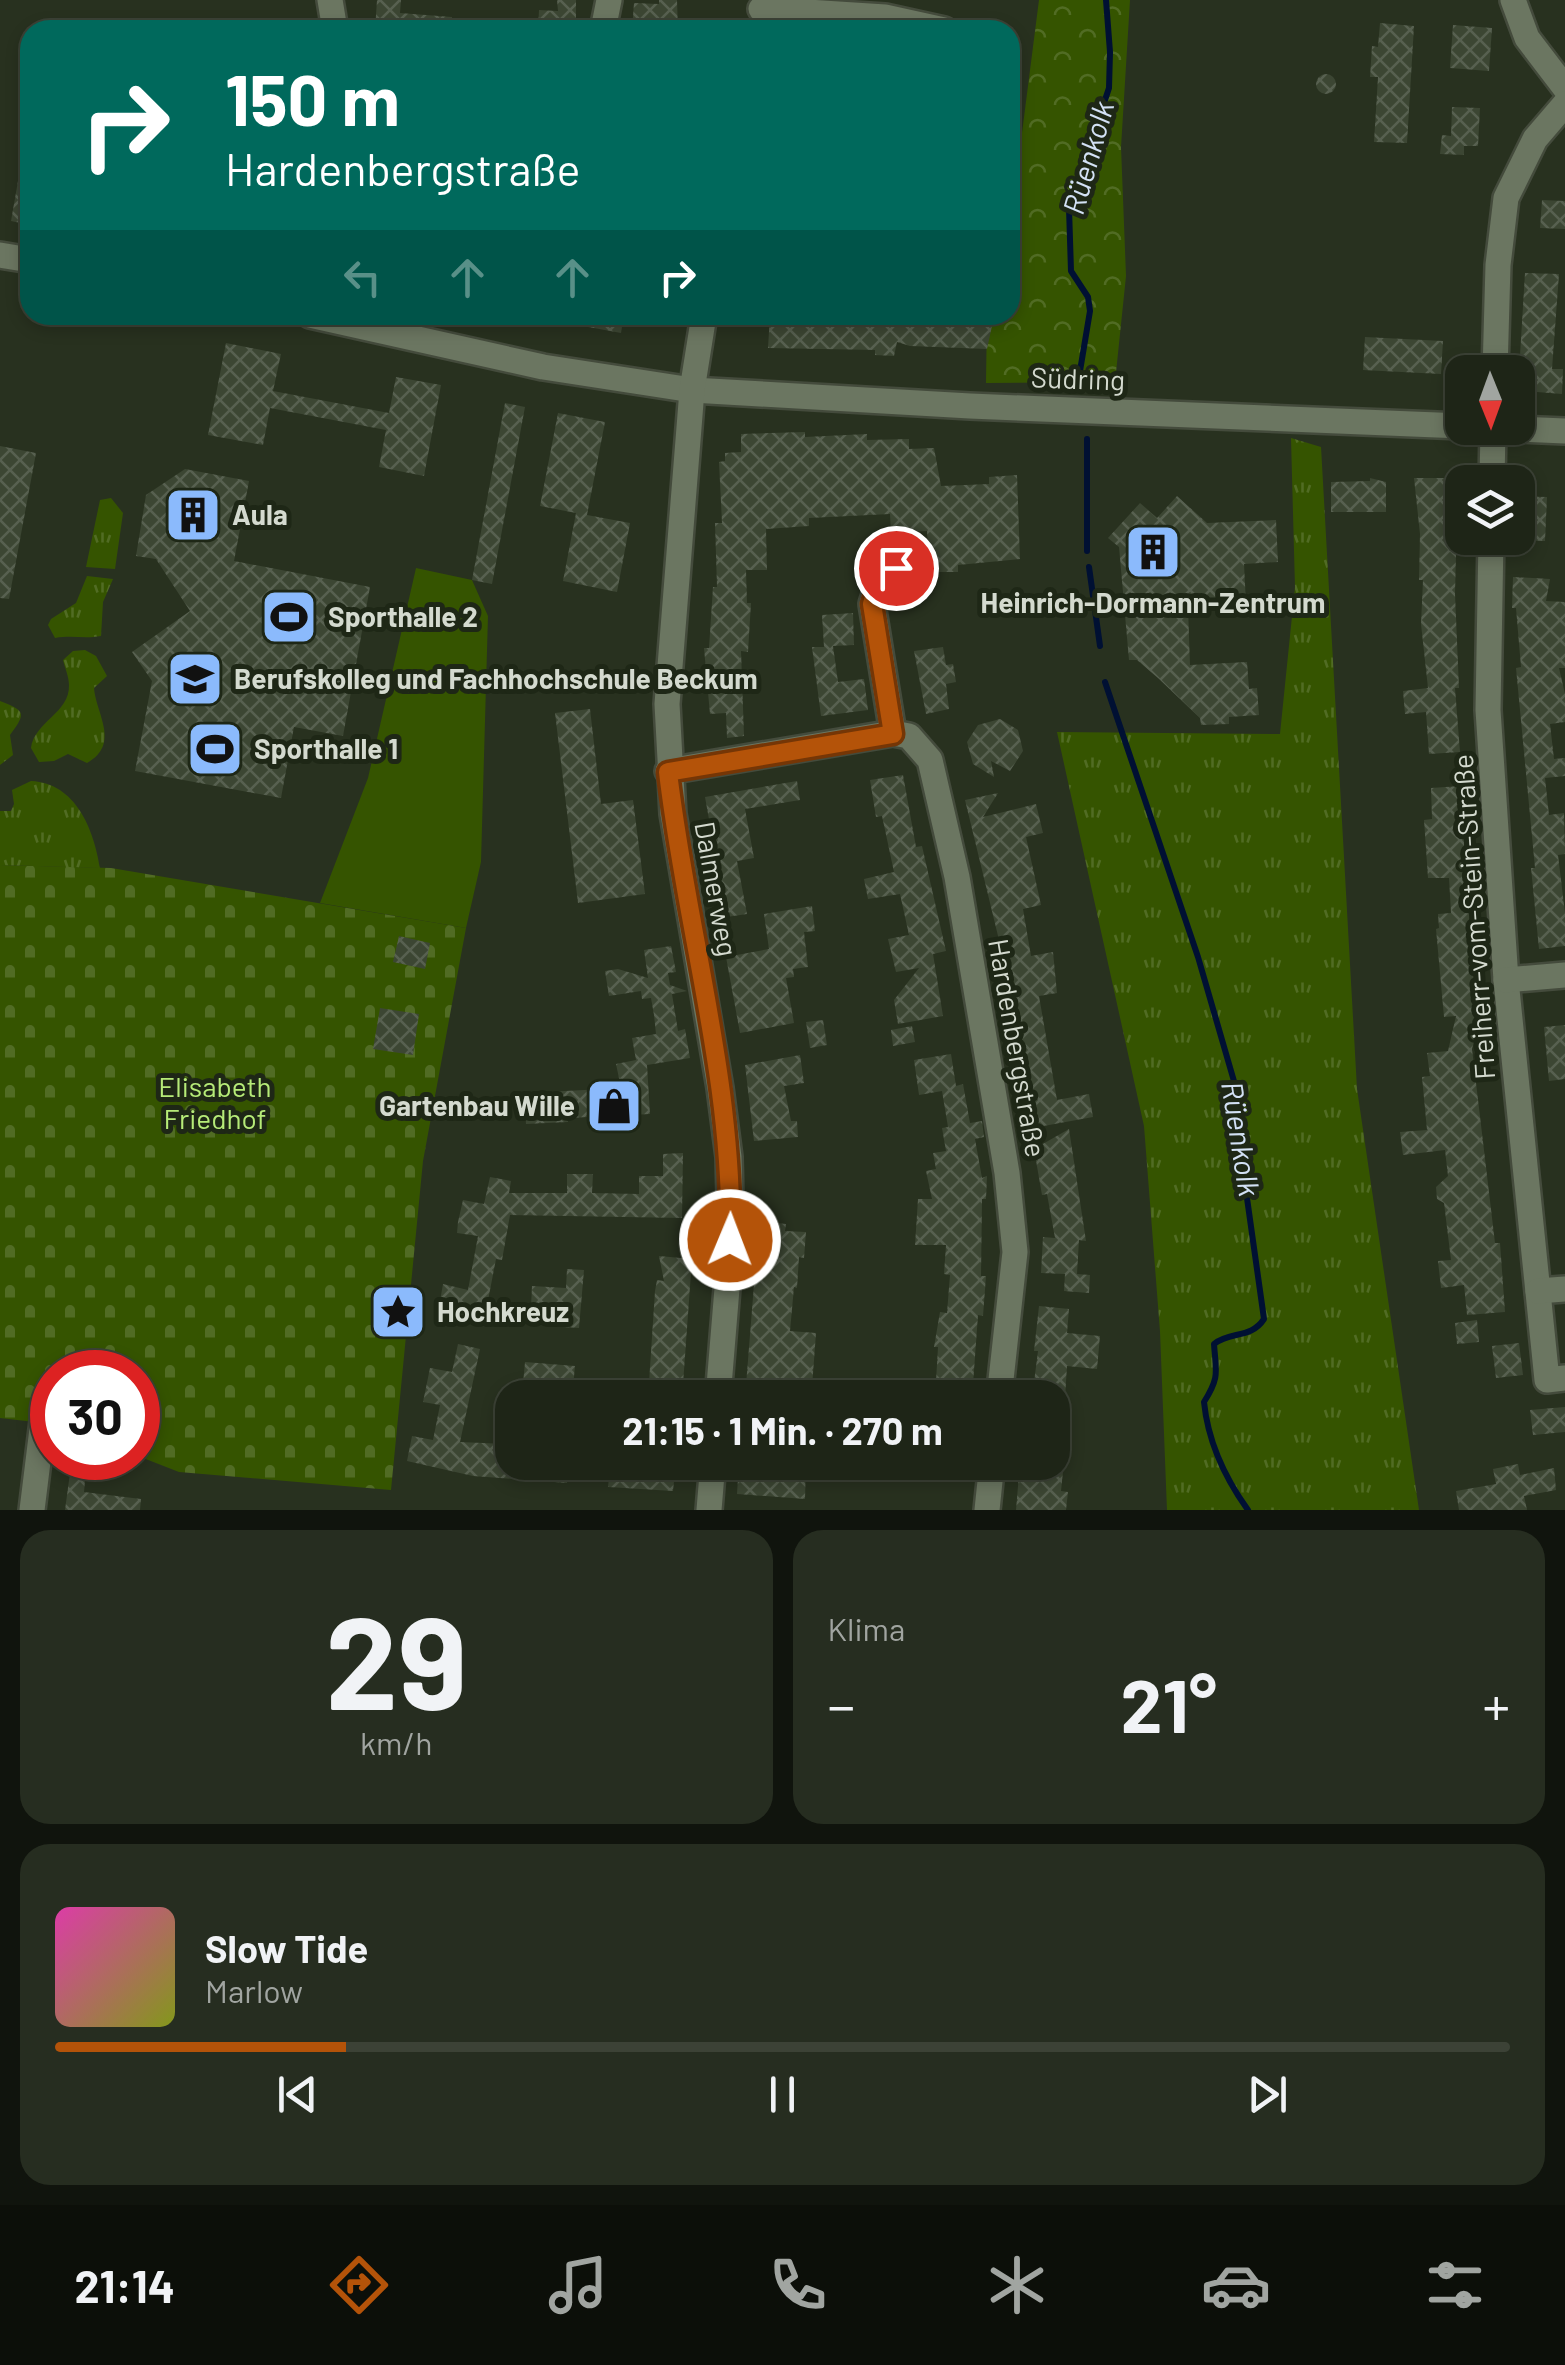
<!DOCTYPE html>
<html lang="de">
<meta charset="utf-8">
<style>
body{margin:0;font-family:Barlow,sans-serif;background:#262d20;color:#f1f3f6;height:100vh;display:flex;flex-direction:column;font-size:38px;white-space:nowrap}
*{box-sizing:border-box;margin:0}
p{font-size:32px;color:#a1a5a1}
.icon{flex:none;width:55px;height:55px;fill:none;stroke:currentColor;stroke-width:2;stroke-linecap:round;stroke-linejoin:round}
.map{position:relative;height:1510px;overflow:hidden}
.side{display:flex;flex-direction:column;gap:20px;padding:20px;background:#10140d;flex:1}
.side>*{flex:none}
.guide{position:absolute;left:20px;top:20px;width:1000px;height:305px;border-radius:30px;box-shadow:0 5px 15px #0003,0 0 0 2px #3c4236;background:#00695c;color:#fff;overflow:hidden}
.needle{width:65px;rotate:179deg}
.buttons{position:absolute;left:1445px;top:355px;display:grid;gap:20px}
.buttons a{display:grid;place-items:center;width:90px;height:90px;border-radius:20px;background:#1e2517;box-shadow:0 5px 15px #0003,0 0 0 2px #3c4236;font-size:50px}
.speed{position:absolute;left:30px;top:1350px;display:flex;gap:20px;font-size:50px;font-weight:700;text-align:center}
.speed>*{display:grid;place-content:center;width:130px;height:130px;border-radius:50%;background:#1e2517;box-shadow:0 5px 15px #0003,0 0 0 2px #3c4236;line-height:1}
.speed .limit{border:15px solid #d22;background:#fff;color:#111}
.pin{position:absolute;display:grid;place-items:center;width:85px;height:85px;color:#fff;margin:-42px;border:5px solid #fff;border-radius:50%;box-shadow:0 2px 10px #0007}
.me{position:absolute;width:110px;margin:-55px;rotate:1deg;stroke-linejoin:round;filter:drop-shadow(0 0 8px #0008)}
.turn{display:flex;align-items:center;gap:35px;height:210px;padding:0 40px;font-size:45px}
.turn .icon{width:130px;height:130px;stroke-width:2.5}
.turn b{display:block;font-size:70px;line-height:85px}
.lanes{display:flex;align-items:center;height:95px;padding:0 40px;background:#0003;justify-content:center;gap:50px;direction:ltr}
.lanes .off{opacity:.35}
.big{font-size:75px;font-weight:700;line-height:1.1}
.side .widget{flex:1;display:flex;flex-direction:column;justify-content:center;gap:15px;min-width:0;padding:0 35px;border-radius:30px;background:#262d20}
.side .dial{align-items:center;gap:0}
.dial b{font-size:130px;line-height:1}
.song{display:flex;align-items:center;gap:30px}
.cover{width:120px;height:120px;border-radius:15px;background:linear-gradient(135deg,hsl(320 70% 55%),hsl(70 70% 35%))}
.played{height:10px;border-radius:5px;background:linear-gradient(90deg,#b45309 20%,#3c4236 20%)}
.keys{display:flex;justify-content:space-around;direction:ltr}
.heat{display:flex;justify-content:space-between;align-items:center;font-size:55px;direction:ltr}
.side .tiles{flex:1;display:grid;gap:20px;grid-template-columns:1fr 1fr}
.widget:last-child{grid-column:span 2}
.trip{position:absolute;left:495px;top:1380px;width:575px;height:100px;border-radius:30px;background:#1e2517;box-shadow:0 5px 15px #0003,0 0 0 2px #3c4236;font-weight:700;line-height:100px;text-align:center}
.menu{display:flex;height:160px;justify-content:space-around;align-items:center;background:#0c0f09;color:#a1a5a1}
.menu .icon{width:70px;height:70px}
.menu .on{color:#b45309}
.menu b{font-size:45px;color:#f1f3f6}
.map>svg:first-child{display:block}
</style>
<div class="map">
<svg width="1565" height="1510" viewBox="0 0 1565 1510">
<defs>
<pattern id="forest-crowns" width="20" height="18" patternUnits="userSpaceOnUse" patternTransform="scale(2.5)"><rect width="20" height="18" fill="#355400"/><path d="M2 6a3 3 0 1 1 6 0M12 15a3 3 0 1 1 6 0" fill="none" stroke="#516c24"/></pattern>
<pattern id="cemetery-stones" width="16" height="16" patternUnits="userSpaceOnUse" patternTransform="scale(2.5)"><rect width="16" height="16" fill="#355400"/><path d="M2 7V4a2 2 0 0 1 4 0v3zM10 15v-3a2 2 0 0 1 4 0v3z" fill="#516c24"/></pattern>
<pattern id="park-tufts" width="24" height="20" patternUnits="userSpaceOnUse" patternTransform="scale(2.5)"><rect width="24" height="20" fill="#355400"/><path d="M3 7l-1-3M5 7V3M7 7l1-3M15 17l-1-3M17 17v-4M19 17l1-3" fill="none" stroke="#516c24"/></pattern>
<pattern id="building-cross-hatch" width="8" height="8" patternUnits="userSpaceOnUse" patternTransform="scale(2.5)"><rect width="8" height="8" fill="#3c4633"/><path d="M0 0l8 8M0 8l8-8" fill="none" stroke="#576050"/></pattern>
</defs>
<rect width="100%" height="100%" fill="#28311f"/>
<path fill="#355400" d="M416 568 472 580 488 616 481 862 466 928 320 903 368 778Z"/>
<path fill="url(#forest-crowns)" d="M1039 0H1130L1121 147 1126 276 1115 382 986 383 987 315H1010V197L1017 172Z"/>
<path fill="url(#cemetery-stones)" d="M0 865 111 868 466 928 423 1161 391 1490 179 1472 138 1456V1372H52V1424L0 1418Z"/>
<g fill="url(#park-tufts)">
<path d="M1291 438 1321 447 1357 1089 1419 1510H1167L1160 1331 1144 1126 1057 732 1280 734 1295 587Z"/>
<path d="M111 498 123 513 115 569 86 567 100 500Z"/>
<path d="M87 576 113 579 103 602 101 636C85 639 72 635 55 638L48 625 51 619 76 603Z"/>
<path d="M85 650 96 656 107 676 94 688C96 714 121 744 87 763L68 754 54 761 39 762 31 748C34 722 70 713 69 685 69 677 65 668 63 660L73 651Z"/>
<path d="M0 701C26 711 26 713 10 735L13 755 0 765Z"/>
<path d="M31 781C76 783 94 830 100 868L0 865V811H11L14 804 12 790Z"/>
</g>
<g fill="none" stroke-linecap="round" stroke-linejoin="round">
<g stroke="#001033" stroke-width="6">
<path d="M1080 371 1090 311 1088 297 1071 271 1069 208 1109 88 1110 52 1106 0"/>
<path d="M1087 551V439"/>
<path d="M1089 567 1100 646"/>
<path d="M1105 682 1198 957 1238 1095 1246 1191 1264 1319C1251 1339 1230 1331 1214 1344 1216 1372 1220 1377 1204 1402 1208 1442 1225 1478 1248 1510"/>
</g>
</g>
<g fill="url(#building-cross-hatch)">
<path d="M377 0H401L400 13 452 17V30H375Z"/>
<path d="M557 0H576V30H538L539 10 558 11Z"/>
<path d="M659 0H677L678 30H632L634 3 659 4Z"/>
<path d="M1380 23 1414 26 1407 143 1374 142 1378 77H1370L1372 46 1378 47Z"/>
<path d="M1453 25 1492 28 1489 71 1450 68Z"/>
<circle cx="1326" cy="84" r="10"/>
<path d="M1452 107 1480 108 1478 146H1464V155L1440 154 1442 135 1451 136Z"/>
<path d="M21 164 30 165V225L11 221Z"/>
<path d="M1542 200 1565 201V229L1540 228Z"/>
<path d="M1525 273 1559 274 1552 369H1563L1562 394 1537 392 1519 372Z"/>
<path d="M573 315H624L621 333 572 324Z"/>
<path d="M770 315H962L961 325 992 326 987 349 910 346 897 342 894 356 875 355V350L768 348Z"/>
<path d="M1365 337 1443 341 1441 374 1363 370Z"/>
<path d="M226 343 281 354 273 391 389 413 396 377 441 385 424 476 379 467 386 430 270 408 263 445 208 435Z"/>
<path d="M505 403 525 407 492 584 472 580Z"/>
<path d="M558 413 605 422 587 515 630 523 617 592 563 581 576 513 540 506Z"/>
<path d="M805 432V437L867 434V440L909 439V449L934 448 941 486 989 484V477L1017 475 1020 559 958 565V572H929L927 531 891 533 890 514 809 518V526L766 529 767 570H746L747 603H751L748 652 741 651 744 736 727 738 726 713 710 714 704 648H709L713 587H717L715 523H722L719 462 725 461V453L741 452V434Z"/>
<path d="M0 446 36 453 9 599 0 598Z"/>
<path d="M185 469 249 481 234 561 370 587 343 736 294 727 281 798 135 771 152 681 132 652 190 611 156 559 136 556 146 495Z"/>
<path d="M1370 478 1386 482V512H1331V482L1370 481Z"/>
<path d="M1414 478H1458L1455 594 1459 688H1455L1460 752 1429 754 1426 712 1405 714 1403 691 1428 688 1421 624 1423 580H1419L1420 534Z"/>
<path d="M1177 496 1207 523 1276 520 1278 562 1244 564 1246 604 1188 607 1190 665 1247 662 1249 689 1257 688 1259 715 1229 717V724L1201 725 1200 718 1158 678 1137 660H1129L1119 547 1108 538 1140 503 1157 518Z"/>
<path d="M1518 496 1547 497 1545 541 1518 540Z"/>
<path d="M1513 577 1550 579 1546 601 1565 602V668H1559L1565 694V722L1550 724 1554 759 1565 758V776L1545 778 1549 815 1564 813 1565 854 1558 855 1565 913V946L1539 949 1531 868H1535L1516 668 1521 667 1516 608H1512Z"/>
<path d="M853 613 854 645 833 646 838 682 864 679 868 710 821 716 812 647H824L822 615Z"/>
<path d="M943 647 946 665 953 664 956 682 946 684 949 709 926 714 914 651Z"/>
<path d="M590 709 601 804 633 800 645 894 578 903 555 713Z"/>
<path d="M1000 719 1018 730 1023 751 1010 771 991 761 994 777 973 764 967 742 978 725Z"/>
<path d="M903 775 916 847 922 846 946 951 933 954 943 1016 898 1024 894 1000 919 968 896 972 888 939 909 935 900 894 868 899 864 879 894 872 882 816 876 817 870 780Z"/>
<path d="M797 781 800 800 745 809 754 858 737 861 747 914 720 918 715 894 722 892 705 797Z"/>
<path d="M1460 786 1477 1030 1472 1049 1495 1243H1500L1505 1312 1467 1315 1464 1285 1441 1288 1438 1261 1451 1260 1444 1203 1437 1199 1436 1187 1448 1176 1445 1150 1403 1155 1400 1132 1427 1130 1422 1077 1430 1076 1427 1053 1448 1051 1456 1016 1444 1017 1436 929 1439 928 1438 914 1451 913 1449 878H1428L1424 820 1432 819 1431 788Z"/>
<path d="M998 793 983 817 1036 804 1043 833 1026 837 1041 905 1023 909 1031 956 1053 952 1057 993 1039 996 1057 1100 1089 1094 1093 1117 1027 1129 1016 1047 1013 1048 993 941 999 940 965 800Z"/>
<path d="M812 906 815 931 804 932 808 967 793 969 794 977 786 978 794 1023 740 1033 726 957 769 949 764 914Z"/>
<path d="M399 936 430 943 425 969 393 962Z"/>
<path d="M671 946 676 972 668 973 670 985 687 991 672 994 678 1031 685 1029 690 1058 647 1065 650 1114 568 1118V1122L526 1124 524 1093 605 1089V1083H620L616 1064 636 1060 632 1038 656 1034 654 1015 651 998 642 999 641 991 609 996 605 971 618 969 648 978 644 950Z"/>
<path d="M380 1008 419 1014 413 1055 373 1049Z"/>
<path d="M823 1020 827 1045 810 1048 806 1022Z"/>
<path d="M1565 1025V1079L1549 1081 1544 1027Z"/>
<path d="M912 1026 915 1042 893 1046 891 1030Z"/>
<path d="M951 1054 956 1086 963 1084 970 1123 982 1121 984 1137 975 1139 982 1178 987 1176 986 1199H982L981 1276H986L983 1316 978 1315 972 1398H935L938 1347H934L940 1312 947 1313 950 1275 944 1274 946 1245H915L918 1199H932L926 1171 936 1169 933 1153 946 1151 942 1128 948 1127 942 1091 919 1095 914 1060Z"/>
<path d="M800 1055 804 1083 784 1086 791 1121H797L798 1137 754 1141 745 1065Z"/>
<path d="M1069 1129 1086 1241 1079 1240 1077 1274 1090 1275 1089 1293 1064 1291 1065 1274 1041 1273 1043 1237 1055 1238 1047 1194 1042 1195 1034 1149Z"/>
<path d="M683 1153 682 1218 510 1215 502 1260 496 1259 485 1316 439 1307 443 1284 468 1290 478 1236 457 1233 458 1222 463 1200 484 1204 490 1177 511 1181 509 1193H567V1174H593L592 1193 639 1194V1176H663V1154Z"/>
<path d="M759 1221 786 1224 785 1231 806 1232 804 1258 799 1257 797 1288 794 1287 790 1331 816 1333 812 1387 782 1385V1398H745Z"/>
<path d="M659 1256 692 1259 682 1398H648L655 1291 657 1280 664 1281Z"/>
<path d="M567 1269 584 1270 579 1328 563 1327 565 1310 531 1307 532 1286 566 1288Z"/>
<path d="M1039 1306 1069 1309 1067 1333 1100 1336 1097 1369 1067 1366 1065 1398H1032L1038 1351H1034Z"/>
<path d="M1477 1320 1479 1342 1457 1344 1455 1323Z"/>
<path d="M1519 1343 1523 1375 1496 1378 1492 1346Z"/>
<path d="M458 1344 480 1349 460 1442 506 1444 504 1462H569L567 1483 473 1476 407 1461 412 1436 433 1440 440 1405 423 1402 430 1368 452 1372Z"/>
<path d="M525 1362 575 1366 573 1387 523 1384Z"/>
<path d="M1565 1407V1432L1533 1435 1530 1410Z"/>
<path d="M72 1458H87L84 1492 141 1499 140 1510H65Z"/>
<path d="M647 1462H676L673 1491 608 1487 610 1467 646 1469Z"/>
<path d="M739 1462H806L805 1499 737 1494Z"/>
<path d="M1020 1462H1064L1061 1491 1068 1492 1066 1510H1016Z"/>
<path d="M1518 1464 1520 1475 1554 1468 1556 1490 1524 1496 1527 1510H1459L1456 1491 1496 1484 1493 1469Z"/>
</g>
<g fill="none" stroke-linecap="round" stroke-linejoin="round">
<g stroke="#444b3c" stroke-width="30">
<g id="minor">
<path d="M330 0 335 30"/>
<path d="M1513 0 1527 38 1565 88"/>
<path d="M761 9 885 17 944 30"/>
<path d="M603 30 609 0"/>
<path d="M0 255 30 260"/>
<path d="M310 315 543 367 692 390 970 406 1462 426"/>
<path d="M704 315 692 390 667 704 673 814 720 1088 729 1157 731 1240 718 1398"/>
<path d="M1495 372 1498 265 1506 198 1535 139 1565 104"/>
<path d="M1497 428 1565 431"/>
<path d="M1492 482 1493 428"/>
<path d="M1491 538 1488 710 1506 980 1547 1380 1565 1378"/>
<path d="M893 733 872 604 877 588 896 568"/>
<path d="M668 771 893 733 909 736 930 760 957 877 1007 1173 1015 1252 999 1398"/>
<path d="M1506 980 1565 975"/>
<path d="M1538 1291 1565 1289"/>
<path d="M32 1510 43 1421"/>
<path d="M709 1510 713 1462"/>
<path d="M987 1510 992 1462"/>
</g>
</g>
<use href="#minor" stroke="#6b7661" stroke-width="25"/>
</g>
<g fill="none" stroke-linecap="round" stroke-linejoin="round">
<g stroke="#753606" stroke-width="25">
<path id="route" d="M730 1240C734 1082 686 928 668 772L893 734 872 604 877 588 896 568"/>
</g>
<use href="#route" stroke="#b45309" stroke-width="18"/>
</g>
<defs>
<g id="building-square" transform="scale(2.875)"><rect x="-9" y="-9" width="18" height="18" rx="4" fill="#8bbafc" stroke="#1e2716"/><path d="M-4-6H4V6H1V3H-1V6H-4ZM-2.5-4.3h1.7v1.8h-1.7ZM.8-4.3h1.7v1.8H.8ZM-2.5-1h1.7V.8h-1.7ZM.8-1h1.7V.8H.8Z" fill="#111"/></g>
<g id="stadium-square" transform="scale(2.875)"><rect x="-9" y="-9" width="18" height="18" rx="4" fill="#8bbafc" stroke="#1e2716"/><path d="M0-5a6.5 5 0 1 0 0 10a6.5 5 0 1 0 0-10ZM-3.5-1.8h7v3.6h-7Z" fill="#111"/></g>
<g id="school-square" transform="scale(2.875)"><rect x="-9" y="-9" width="18" height="18" rx="4" fill="#8bbafc" stroke="#1e2716"/><path d="M0-5L7-2L0 1L-7-2ZM-4 1L0 2.5L4 1V4Q0 6-4 4Z" fill="#111"/></g>
<g id="shop-square" transform="scale(2.875)"><rect x="-9" y="-9" width="18" height="18" rx="4" fill="#8bbafc" stroke="#1e2716"/><path d="M-5-2.5h2.3a2.7 3.5 0 0 1 5.4 0H5L5.5 6h-11ZM-1.5-2.5h3a1.5 2.3 0 0 0-3 0Z" fill="#111"/></g>
<g id="sight-square" transform="scale(2.875)"><rect x="-9" y="-9" width="18" height="18" rx="4" fill="#8bbafc" stroke="#1e2716"/><path d="M0-6L1.8-2.2L6-1.7L2.9 1.2L3.7 5.4L0 3.3L-3.7 5.4L-2.9 1.2L-6-1.7L-1.8-2.2Z" fill="#111"/></g>
</defs>
<g fill-rule="evenodd">
<use href="#building-square" x="193" y="515"/>
<use href="#building-square" x="1153" y="552"/>
<use href="#stadium-square" x="289" y="617"/>
<use href="#school-square" x="195" y="679"/>
<use href="#stadium-square" x="215" y="749"/>
<use href="#shop-square" x="614" y="1106"/>
<use href="#sight-square" x="398" y="1312"/>
</g>
<g text-anchor="middle" stroke-width="10" stroke-linejoin="round" paint-order="stroke">
<g font-size="28" fill="#d4dacf" stroke="#1e2716">
<text transform="translate(1078 379) rotate(2)" y="10">Südring</text>
<text transform="translate(716 889) rotate(80)" y="10">Dalmerweg</text>
<text transform="translate(1474 917) rotate(-94)" y="10">Freiherr-vom-Stein-Straße</text>
<text transform="translate(1017 1048) rotate(80)" y="10">Hardenbergstraße</text>
</g>
<g font-size="28" font-weight="bold" fill="#d4dacf" stroke="#1e2716" text-anchor="start">
<text x="232" y="525">Aula</text>
<text x="1153" y="613" text-anchor="middle">Heinrich-Dormann-Zentrum</text>
<text x="328" y="627">Sporthalle 2</text>
<text x="234" y="689">Berufskolleg und Fachhochschule Beckum</text>
<text x="254" y="759">Sporthalle 1</text>
<text x="575" y="1116" text-anchor="end">Gartenbau Wille</text>
<text x="437" y="1322">Hochkreuz</text>
</g>
<g font-size="28" fill="#b6eb78" stroke="#1e2716">
<text x="215" y="1097">Elisabeth<tspan x="215" dy="32">Friedhof</tspan></text>
</g>
<g font-size="30" font-style="italic" fill="#d3e1f5" stroke="#1e2716">
<text transform="translate(1089 158) rotate(-74)" y="10">Rüenkolk</text>
<text transform="translate(1240 1139) rotate(81)" y="10">Rüenkolk</text>
</g>
</g>
</svg>
<div class="buttons">
<a><svg class="needle" viewBox="-14 -14 28 28"><path d="M0-13l5 13h-10z" fill="#e53935"/><path d="M0 13l5-13h-10z" fill="#a1a5a1"/></svg></a>
<a><svg class="icon" aria-label="layers" viewBox="0 0 24 24"><path d="M12 4l9 5-9 5-9-5zM3 14l9 5 9-5"/></svg></a>
</div>
<div class="speed"><div class="limit">30</div></div>
<div class="pin" style="left:896px;top:568px;background:#d93025"><svg class="icon" aria-label="arrive" viewBox="0 0 24 24"><path d="M6 21V4h12l-3 4 3 4H6"/></svg></div>
<svg class="me" style="left:730px;top:1240px" viewBox="-20 -20 40 40"><circle r="17" fill="#b45309" stroke="#fff" stroke-width="3"/><path d="M0-11L8 9 0 5-8 9z" fill="#fff"/></svg>
<div class="trip">21:15 · 1 Min. · 270 m</div>
<div class="guide">
<div class="turn"><svg class="icon" aria-label="right" viewBox="0 0 24 24"><path d="M7 20v-9h11M14 6l5 5-5 5"/></svg><div><b>150 m</b>Hardenbergstraße</div></div>
<div class="lanes"><svg class="icon off" aria-label="left" viewBox="0 0 24 24"><path d="M17 20v-9H6M10 6l-5 5 5 5"/></svg><svg class="icon off" aria-label="ahead" viewBox="0 0 24 24"><path d="M12 20V5M6 11l6-6 6 6"/></svg><svg class="icon off" aria-label="ahead" viewBox="0 0 24 24"><path d="M12 20V5M6 11l6-6 6 6"/></svg><svg class="icon" aria-label="right" viewBox="0 0 24 24"><path d="M7 20v-9h11M14 6l5 5-5 5"/></svg></div>
</div>
</div>
<section class="side">
<div class="tiles">
<div class="widget dial"><b>29</b><p>km/h</p></div>
<div class="widget"><p>Klima</p>
<div class="heat"><a>−</a><b class="big">21°</b><a>+</a></div>
</div>
<div class="widget">
<div class="song"><i class="cover"></i><div><b>Slow Tide</b><p>Marlow</p></div></div>
<div class="played"></div>
<div class="keys"><svg class="icon" aria-label="previous" viewBox="0 0 24 24"><path d="M18 5L8 12l10 7zM5 5v14"/></svg><svg class="icon" aria-label="pause" viewBox="0 0 24 24"><path d="M8 5v14M16 5v14"/></svg><svg class="icon" aria-label="next" viewBox="0 0 24 24"><path d="M6 5l10 7-10 7zM19 5v14"/></svg></div>
</div>
</div>
</section>
<nav class="menu">
<b>21:14</b>
<svg class="icon on" aria-label="directions" viewBox="0 0 24 24"><path d="M12 3l9 9-9 9-9-9zM9 14v-3h6M13 9l2 2-2 2"/></svg>
<svg class="icon" aria-label="music" viewBox="0 0 24 24"><path d="M9 18V5l10-2v13"/><circle cx="6" cy="18" r="3"/><circle cx="16" cy="16" r="3"/></svg>
<svg class="icon" aria-label="phone" viewBox="0 0 24 24"><path d="M5 4h4l2 5-3 2q2 4 5 5l2-3 5 2v4C11 20 4 13 5 4z"/></svg>
<svg class="icon" aria-label="climate" viewBox="0 0 24 24"><path d="M12 3v18M4 7l16 10M4 17L20 7"/></svg>
<svg class="icon" aria-label="car" viewBox="0 0 24 24"><path d="M5 17H2v-5l4-1 3-4h7l3 4 3 1v5h-3M9 17h6M6 11h13"/><circle cx="7" cy="17" r="2"/><circle cx="17" cy="17" r="2"/></svg>
<svg class="icon" aria-label="filters" viewBox="0 0 24 24"><path d="M4 7h16M4 17h16"/><circle cx="9" cy="7" r="2"/><circle cx="15" cy="17" r="2"/></svg>
</nav>
